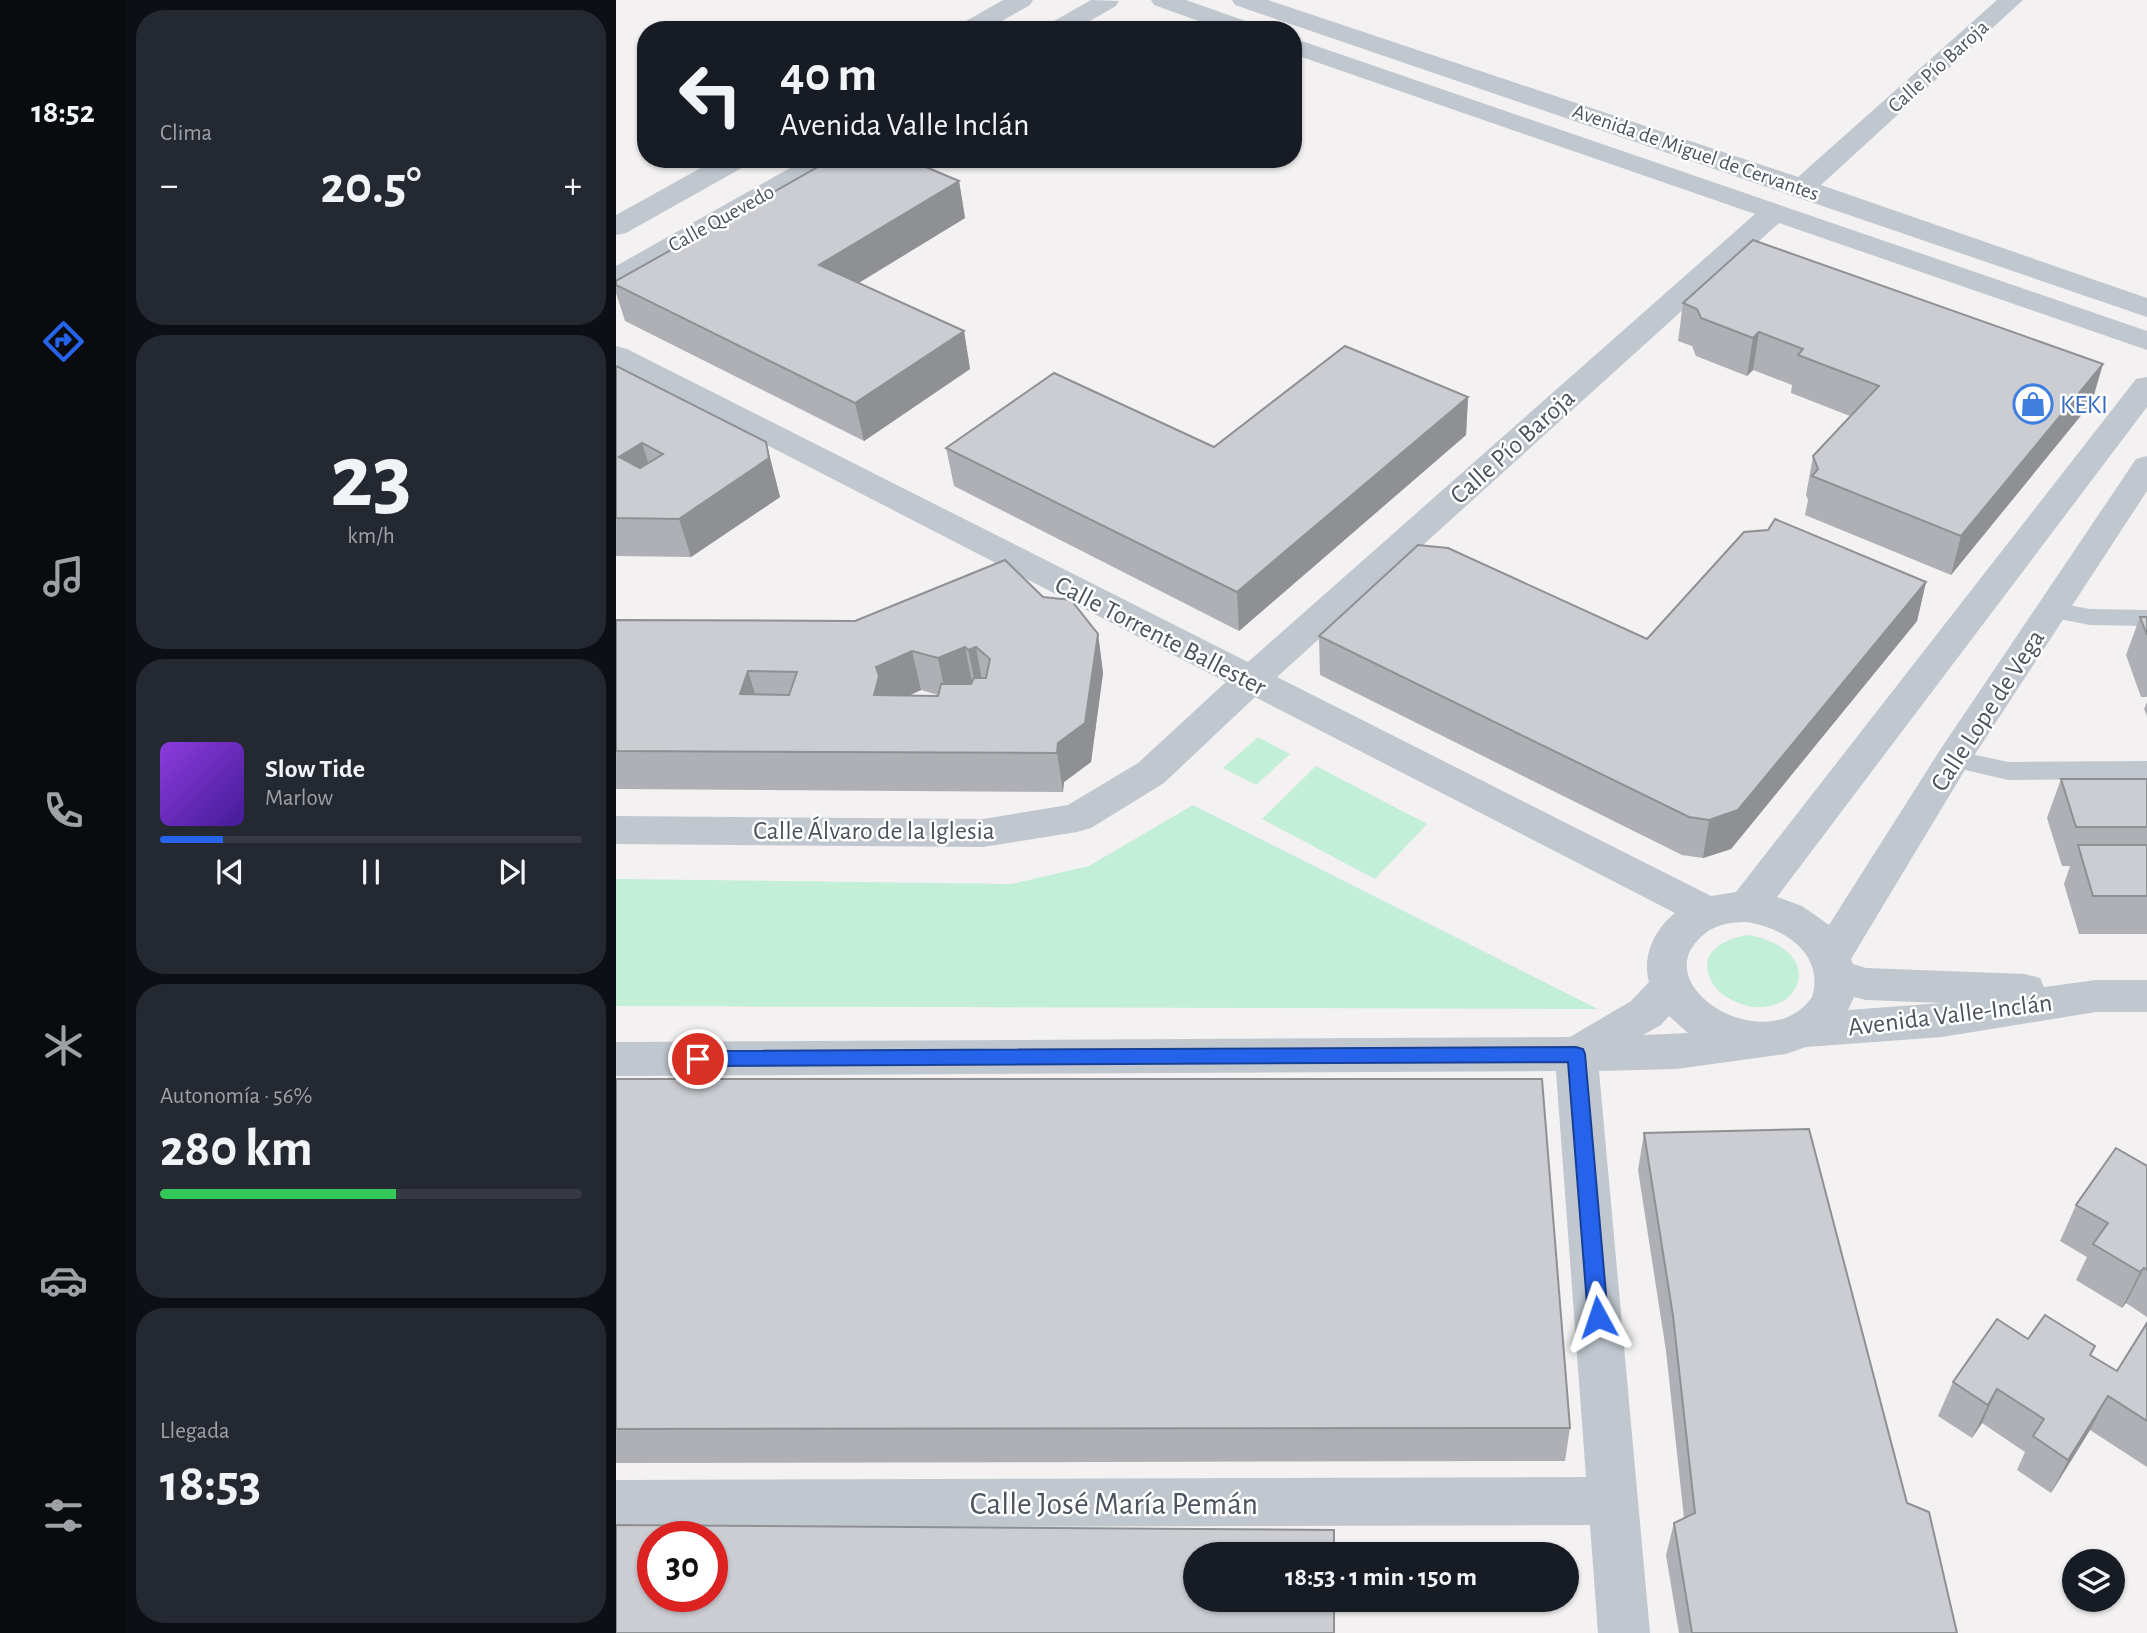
<!DOCTYPE html>
<html lang="es">
<meta charset="utf-8">
<style>
body{margin:0;font-family:"Alegreya Sans",sans-serif;background:#242831;color:#f1f3f6;height:100vh;display:flex;flex-direction:column;font-size:26px;white-space:nowrap}
*{box-sizing:border-box;margin:0}
p{font-size:23px;color:#9ea1a6}
.icon{flex:none;width:38px;height:38px;fill:none;stroke:currentColor;stroke-width:2;stroke-linecap:round;stroke-linejoin:round}
.map{position:relative;flex:1;overflow:hidden}
.details{display:flex;flex-direction:column;gap:10px;padding:10px;background:#0d0f14;width:490px}
.details>*{flex:none}
.top-card{position:absolute;left:21px;top:21px;width:665px;height:147px;border-radius:28px;box-shadow:0 2px 5px #0004;background:#171b24;color:#f1f3f6;overflow:hidden}
.fabs{position:absolute;left:1446px;top:1549px;display:grid;gap:14px}
.fabs a{display:grid;place-items:center;width:63px;height:63px;border-radius:50%;background:#171b24;box-shadow:0 2px 5px #0004;font-size:35px}
.speed{position:absolute;left:21px;top:1521px;display:flex;gap:14px;font-size:35px;font-weight:700;text-align:center}
.speed>*{display:grid;place-content:center;width:91px;height:91px;border-radius:50%;background:#171b24;box-shadow:0 2px 5px #0004;line-height:1}
.speed .limit{border:10px solid #d22;background:#fff;color:#111}
.pin{position:absolute;display:grid;place-items:center;width:60px;height:60px;color:#fff;margin:-30px;border:4px solid #fff;border-radius:50%;box-shadow:0 2px 7px #0007}
.me{position:absolute;width:77px;margin:-38px;rotate:355deg;stroke-linejoin:round;filter:drop-shadow(0 0 5px #0008)}
.turn{display:flex;align-items:center;gap:24px;height:147px;padding:0 28px;font-size:32px}
.turn .icon{width:91px;height:91px;stroke-width:2.5}
.turn b{display:block;font-size:49px;line-height:60px}
.big{font-size:52px;font-weight:700;line-height:1.1}
.details .tile{flex:1;display:flex;flex-direction:column;justify-content:center;gap:10px;min-width:0;padding:0 24px;border-radius:28px;background:#242831}
.details .dial{align-items:center;gap:0}
.dial b{font-size:91px;line-height:1}
.song{display:flex;align-items:center;gap:21px}
.cover{width:84px;height:84px;border-radius:10px;background:linear-gradient(135deg,hsl(270 70% 55%),hsl(260 70% 35%))}
.played{height:7px;border-radius:4px;background:linear-gradient(90deg,#2563eb 15%,#363941 15%)}
.keys{display:flex;justify-content:space-around;direction:ltr}
.heat{display:flex;justify-content:space-between;align-items:center;font-size:38px;direction:ltr}
.charge{height:10px;border-radius:5px;background:linear-gradient(90deg,#34c759 56%,#363941 0)}
.trip{position:absolute;left:567px;top:1542px;width:396px;height:70px;border-radius:35px;background:#171b24;box-shadow:0 2px 5px #0004;font-weight:700;line-height:70px;text-align:center}
main{display:flex;flex:1;min-height:0}
.tab-bar{display:flex;flex-direction:column;width:126px;justify-content:space-around;align-items:center;background:#090b0e;color:#9ea1a6}
.tab-bar .icon{width:49px;height:49px}
.tab-bar .on{color:#2563eb}
.tab-bar b{font-size:32px;color:#f1f3f6}
.map>svg:first-child{display:block}
</style>
<main>
<nav class="tab-bar">
<b>18:52</b>
<svg class="icon on" aria-label="directions" viewBox="0 0 24 24"><path d="M12 3l9 9-9 9-9-9zM9 14v-3h6M13 9l2 2-2 2"/></svg>
<svg class="icon" aria-label="music" viewBox="0 0 24 24"><path d="M9 18V5l10-2v13"/><circle cx="6" cy="18" r="3"/><circle cx="16" cy="16" r="3"/></svg>
<svg class="icon" aria-label="phone" viewBox="0 0 24 24"><path d="M5 4h4l2 5-3 2q2 4 5 5l2-3 5 2v4C11 20 4 13 5 4z"/></svg>
<svg class="icon" aria-label="climate" viewBox="0 0 24 24"><path d="M12 3v18M4 7l16 10M4 17L20 7"/></svg>
<svg class="icon" aria-label="car" viewBox="0 0 24 24"><path d="M5 17H2v-5l4-1 3-4h7l3 4 3 1v5h-3M9 17h6M6 11h13"/><circle cx="7" cy="17" r="2"/><circle cx="17" cy="17" r="2"/></svg>
<svg class="icon" aria-label="filters" viewBox="0 0 24 24"><path d="M4 7h16M4 17h16"/><circle cx="9" cy="7" r="2"/><circle cx="15" cy="17" r="2"/></svg>
</nav>
<section class="details">
<div class="tile"><p>Clima</p>
<div class="heat"><a>−</a><b class="big">20.5°</b><a>+</a></div>
</div>
<div class="tile dial"><b>23</b><p>km/h</p></div>
<div class="tile">
<div class="song"><i class="cover"></i><div><b>Slow Tide</b><p>Marlow</p></div></div>
<div class="played"></div>
<div class="keys"><svg class="icon" aria-label="previous" viewBox="0 0 24 24"><path d="M18 5L8 12l10 7zM5 5v14"/></svg><svg class="icon" aria-label="pause" viewBox="0 0 24 24"><path d="M8 5v14M16 5v14"/></svg><svg class="icon" aria-label="next" viewBox="0 0 24 24"><path d="M6 5l10 7-10 7zM19 5v14"/></svg></div>
</div>
<div class="tile"><p>Autonomía · 56%</p><b class="big">280 km</b><div class="charge"></div></div>
<div class="tile"><p>Llegada</p><b class="big">18:53</b></div>
</section>
<div class="map">
<svg width="1531" height="1633" viewBox="0 0 1531 1633">
<rect width="100%" height="100%" fill="#f3f1f1"/>
<g fill="#c3eed7">
<path d="M642 737 674 754 640 785 607 768Z"/>
<path d="M700 766 811 824 759 879 646 819Z"/>
<path d="M577 805 982 1009 0 1006V879L396 884 473 866Z"/>
<path d="M1133 935C1223 954 1175 1031 1116 1000 1106 995 1099 989 1094 978 1082 950 1111 938 1133 935Z"/>
</g>
<g fill="none" stroke-linecap="round" stroke-linejoin="round">
<g fill="#c0c7cf" fill-rule="evenodd">
<path d="M1436 602 1474 609 1531 610V626L1474 625 1428 616 1424 610 1428 604Z"/>
<path d="M1337 750 1392 762 1531 761V779L1392 780 1328 765 1324 759 1328 753Z"/>
</g>
<g fill="#c0c7cf" fill-rule="evenodd">
<path d="M387 0H417L414 5 370 30H340L343 25Z"/>
<path d="M475 0 503 1 500 6 458 30H428L431 25Z"/>
<path d="M535 0H570L641 25 644 30H608L538 5Z"/>
<path d="M616 0H652L1182 177 1381 0H1407L1205 185 1531 298V317L619 5Z"/>
<path d="M677 38 1531 331V350L1163 223 661 677 1095 896 1120 892 1520 379 1531 377V407L1161 897 1186 906 1213 925 1324 750 1520 459 1531 456V491L1350 768 1235 959 1237 964 1250 968 1409 974 1424 978 1428 987 1480 980H1531V1012H1480L1326 1037 1190 1047 1170 1054 1060 1069 983 1071 1034 1633H982L974 1525 0 1528V1480L970 1477 940 1071 0 1076V1042L954 1037 1015 1001 1033 982C1026 956 1038 930 1059 913L639 697 548 783 475 828 461 832 367 847 0 844V816L367 819 452 805 522 763 610 682 0 367V346L11 349 632 662 1139 214 677 54ZM1131 922C1168 928 1209 954 1196 997 1152 1060 1034 989 1082 940 1096 925 1111 922 1131 922ZM1238 997 1250 1000 1326 1003 1232 1010ZM1053 1016 1072 1033 1027 1035 1045 1025Z"/>
<path d="M101 159H134L131 165 10 233 0 235V215Z"/>
<path d="M190 159H223L220 165 10 284 0 287V266Z"/>
</g>
</g>
<g fill="#afb0b5" fill-rule="evenodd">
<path d="M343 181 349 218 243 283 348 331 354 369 248 441 9 321 0 293V281Z"/>
<path d="M1067 303 1476 402 1335 575 1189 515 1192 500 1190 495 1197 456 1234 416 1175 393 1176 385 1137 370 1131 376 1080 356 1076 346 1062 341Z"/>
<path d="M0 366 150 442 164 497 75 557 0 556Z"/>
<path d="M852 397 850 435 623 631 338 486 330 448 598 447Z"/>
<path d="M1152 530 1310 582 1301 621 1115 849 1087 858 1066 855 704 675 703 636 1031 639Z"/>
<path d="M427 597 482 634 487 673 475 762 448 782 447 792 0 789V620L239 621ZM305 690 322 695V696H293Z"/>
<path d="M1524 617H1531V697H1525L1510 655Z"/>
<path d="M1531 702V716L1528 709Z"/>
<path d="M1445 779H1531V934H1463L1448 884 1454 866H1446L1431 818Z"/>
<path d="M0 1079 954 1428 949 1461 0 1463Z"/>
<path d="M1028 1133 1291 1503 1341 1633H1063L1050 1555 1058 1523 1068 1518 1050 1351 1022 1170Z"/>
<path d="M1531 1166V1317L1510 1303 1506 1308 1460 1280 1471 1257 1444 1241 1460 1205Z"/>
<path d="M1531 1323V1467L1474 1430 1435 1493 1401 1470 1409 1452 1366 1423 1356 1438 1322 1416 1337 1382 1412 1339 1475 1355 1501 1371Z"/>
</g>
<g fill="#8e9094">
<path d="M343 181 349 218 211 302 203 265Z"/>
<path d="M348 331 354 369 248 441 239 403Z"/>
<path d="M1143 332 1137 370 1131 376 1137 338Z"/>
<path d="M1487 364 1476 402 1335 575 1345 536Z"/>
<path d="M852 397 850 435 623 631 621 592Z"/>
<path d="M150 442 164 497 75 557 63 519Z"/>
<path d="M26 443 38 481 3 457Z"/>
<path d="M1310 582 1301 621 1115 849 1087 858 1093 820Z"/>
<path d="M482 634 487 673 475 762 448 782 447 792 441 753 442 743Z"/>
<path d="M349 647 357 686 330 696 322 658Z"/>
<path d="M360 647 367 686 360 689 352 650Z"/>
<path d="M296 651 305 690 270 705 258 695 260 667Z"/>
<path d="M132 671 144 710 124 694Z"/>
<path d="M1528 1268 1510 1303 1506 1308 1524 1272Z"/>
<path d="M1381 1389 1366 1423 1356 1438 1372 1405Z"/>
<path d="M1492 1396 1474 1430 1435 1493 1452 1460Z"/>
<rect x="718" y="1600" width="1" height="33"/>
</g>
<g fill="#cbcdd3" stroke="#8e9094" stroke-width="2" fill-rule="evenodd">
<path d="M216 159H291L343 181 203 265 348 331 239 403 0 285V281Z"/>
<path d="M1137 240 1487 364 1345 536 1196 476 1202 469 1197 456 1263 386 1182 355 1187 349 1143 332 1137 338 1085 318 1081 309 1067 303Z"/>
<path d="M729 346 852 397 621 592 330 448 438 373 598 447Z"/>
<path d="M0 366 150 442 153 458 63 519 0 518ZM26 443 47 454 24 468 3 457Z"/>
<path d="M1159 519 1310 582 1122 810 1093 820 1073 817 703 636 802 545 832 548 1031 639 1128 532 1152 530Z"/>
<path d="M389 560 427 597 455 600 482 634 469 723 442 743 441 753 0 751V620L239 621ZM349 647 352 650 360 647 374 659 370 678H358L355 684H325L322 696 258 695 263 676 260 667 296 651 322 658ZM132 671 181 672 173 695 124 694Z"/>
<path d="M1524 617H1531V635Z"/>
<path d="M1445 779H1531V827H1460Z"/>
<path d="M1462 845H1531V896H1477Z"/>
<path d="M0 1079H926L954 1428 0 1429Z"/>
<path d="M1193 1129 1291 1503 1313 1512 1341 1633H1076L1058 1523 1079 1513 1057 1316 1028 1133Z"/>
<path d="M1500 1148 1531 1166V1270L1528 1268 1524 1272 1477 1244 1492 1223 1460 1205Z"/>
<path d="M1429 1315 1479 1346 1474 1355 1501 1371 1531 1323V1421L1492 1396 1452 1460 1417 1436 1428 1419 1381 1389 1372 1405 1337 1382 1381 1319 1412 1339Z"/>
<path d="M0 1525 718 1530V1554H579V1600H718V1633H0ZM37 1536H96V1596H37Z"/>
</g>
<path fill="#2563eb" stroke="#184099" stroke-width="2" d="M960 1047 967 1049 969 1054 992 1317 989 1324 982 1326 975 1324 972 1317 952 1062 82 1066 76 1064 73 1059 76 1054 82 1051Z"/>
<defs>
<g id="shop-ring" transform="scale(2.0125)"><circle r="9.5" fill="#fff" stroke="#3f7fe0" stroke-width="1.5"/><path d="M-5-2.5h2.3a2.7 3.5 0 0 1 5.4 0H5L5.5 6h-11ZM-1.5-2.5h3a1.5 2.3 0 0 0-3 0Z" fill="#3f7fe0"/></g>
</defs>
<g fill-rule="evenodd">
<use href="#shop-ring" x="1417" y="404"/>
</g>
<g text-anchor="middle" stroke-width="5" stroke-linejoin="round" paint-order="stroke">
<g font-size="21" fill="#4a535e" stroke="#fff">
<text transform="translate(1322 66) rotate(-42)" y="7">Calle Pío Baroja</text>
<text transform="translate(1080 152) rotate(19)" y="7">Avenida de Miguel de Cervantes</text>
<text transform="translate(105 218) rotate(-29)" y="7">Calle Quevedo</text>
</g>
<g font-size="26" fill="#366cbe" stroke="#fff" text-anchor="start">
<text x="1444" y="413">KEKI</text>
</g>
<g font-size="26" fill="#4a535e" stroke="#fff">
<text transform="translate(896 446) rotate(-42)" y="9">Calle Pío Baroja</text>
<text transform="translate(545 635) rotate(27)" y="9">Calle Torrente Ballester</text>
<text transform="translate(1371 710) rotate(-57)" y="9">Calle Lope de Vega</text>
<text x="258" y="839">Calle Álvaro de la Iglesia</text>
<text transform="translate(1334 1014) rotate(-7)" y="9">Avenida Valle-Inclán</text>
</g>
<g font-size="32" fill="#4a535e" stroke="#fff">
<text x="498" y="1514">Calle José María Pemán</text>
</g>
</g>
</svg>
<div class="fabs">
<a><svg class="icon" aria-label="layers" viewBox="0 0 24 24"><path d="M12 4l9 5-9 5-9-5zM3 14l9 5 9-5"/></svg></a>
</div>
<div class="speed"><div class="limit">30</div></div>
<div class="pin" style="left:82px;top:1059px;background:#d93025"><svg class="icon" aria-label="arrive" viewBox="0 0 24 24"><path d="M6 21V4h12l-3 4 3 4H6"/></svg></div>
<svg class="me" style="left:982px;top:1317px" viewBox="-20 -20 40 40"><path d="M0-17L14 15 0 8-14 15z" fill="#2563eb" stroke="#fff" stroke-width="4"/></svg>
<div class="trip">18:53 · 1 min · 150 m</div>
<div class="top-card">
<div class="turn"><svg class="icon" aria-label="left" viewBox="0 0 24 24"><path d="M17 20v-9H6M10 6l-5 5 5 5"/></svg><div><b>40 m</b>Avenida Valle Inclán</div></div>
</div>
</div>
</main>
